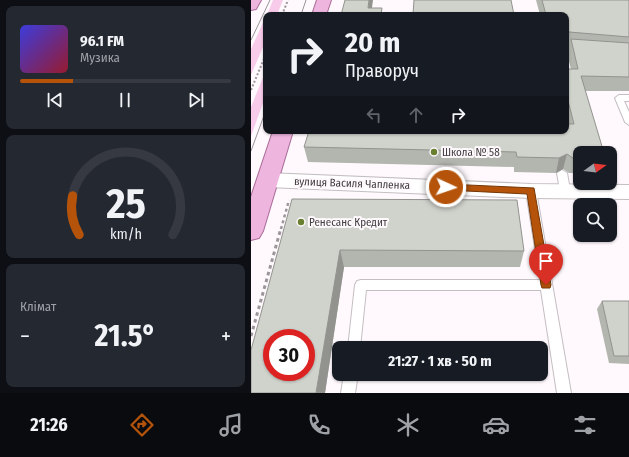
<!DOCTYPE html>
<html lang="uk">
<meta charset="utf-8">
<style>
body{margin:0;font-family:"Fira Sans Condensed",sans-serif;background:#242831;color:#f1f3f6;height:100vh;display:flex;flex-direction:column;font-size:15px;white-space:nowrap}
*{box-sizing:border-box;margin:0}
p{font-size:13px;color:#9ea1a6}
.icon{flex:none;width:22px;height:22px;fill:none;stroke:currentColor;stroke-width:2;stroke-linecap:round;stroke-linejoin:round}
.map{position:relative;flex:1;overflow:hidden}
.drawer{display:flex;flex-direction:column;gap:6px;padding:6px;background:#0d0f14;width:251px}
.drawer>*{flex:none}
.hud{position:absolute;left:12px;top:12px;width:306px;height:122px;border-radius:8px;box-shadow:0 1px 3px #0004;background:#171b24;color:#f1f3f6;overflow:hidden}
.needle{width:26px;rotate:75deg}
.controls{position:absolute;left:322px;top:146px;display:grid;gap:8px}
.controls a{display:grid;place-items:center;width:44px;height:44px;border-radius:8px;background:#171b24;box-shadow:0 1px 3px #0004;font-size:20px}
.speed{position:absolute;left:12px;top:329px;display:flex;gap:8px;font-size:20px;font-weight:700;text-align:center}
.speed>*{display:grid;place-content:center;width:52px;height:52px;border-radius:50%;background:#171b24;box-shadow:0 1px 3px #0004;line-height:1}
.speed .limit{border:6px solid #d22;background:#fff;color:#111}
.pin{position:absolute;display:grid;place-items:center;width:34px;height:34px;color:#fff;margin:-41px -17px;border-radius:50% 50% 50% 0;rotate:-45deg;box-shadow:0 0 4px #0007}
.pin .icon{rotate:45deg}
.me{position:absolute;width:44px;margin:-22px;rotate:93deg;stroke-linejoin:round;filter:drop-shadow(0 0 3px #0008)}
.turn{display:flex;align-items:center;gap:14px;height:84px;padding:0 16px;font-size:18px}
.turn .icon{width:52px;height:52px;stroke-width:2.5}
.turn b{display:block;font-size:28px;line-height:34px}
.lanes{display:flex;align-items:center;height:38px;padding:0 16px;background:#0003;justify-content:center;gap:20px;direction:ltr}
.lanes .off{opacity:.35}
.big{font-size:30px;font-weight:700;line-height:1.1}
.drawer .card{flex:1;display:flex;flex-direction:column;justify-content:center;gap:6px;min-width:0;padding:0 14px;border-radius:8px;background:#242831}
.drawer .dial{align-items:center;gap:0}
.dial svg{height:104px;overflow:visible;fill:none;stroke:#363941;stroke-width:7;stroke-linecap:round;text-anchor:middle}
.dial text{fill:#f1f3f6;stroke:none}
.song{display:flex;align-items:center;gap:12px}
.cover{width:48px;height:48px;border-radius:6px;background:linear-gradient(135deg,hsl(240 70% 55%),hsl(350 70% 35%))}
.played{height:4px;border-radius:2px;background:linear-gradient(90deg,#b45309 25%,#363941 25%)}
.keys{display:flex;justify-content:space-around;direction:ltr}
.heat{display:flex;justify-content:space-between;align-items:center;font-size:22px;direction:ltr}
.trip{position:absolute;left:81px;top:341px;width:216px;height:40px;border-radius:8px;background:#171b24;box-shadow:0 1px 3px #0004;font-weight:700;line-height:40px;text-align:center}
.tabs{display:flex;height:64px;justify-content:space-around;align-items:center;background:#090b0e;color:#9ea1a6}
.tabs .icon{width:28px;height:28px}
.tabs .selected{color:#b45309}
.tabs b{font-size:18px;color:#f1f3f6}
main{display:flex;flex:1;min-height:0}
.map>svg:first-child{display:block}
</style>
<main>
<section class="drawer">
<div class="card">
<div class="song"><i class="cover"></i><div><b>96.1 FM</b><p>Музика</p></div></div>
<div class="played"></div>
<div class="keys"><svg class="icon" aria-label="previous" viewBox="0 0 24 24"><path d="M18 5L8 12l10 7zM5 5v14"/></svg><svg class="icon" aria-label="pause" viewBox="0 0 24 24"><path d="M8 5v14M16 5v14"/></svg><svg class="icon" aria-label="next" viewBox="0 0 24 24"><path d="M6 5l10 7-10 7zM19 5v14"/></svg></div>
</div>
<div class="card dial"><svg viewBox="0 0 100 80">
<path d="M14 69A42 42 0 1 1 86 69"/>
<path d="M14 69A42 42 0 0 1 9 39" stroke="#b45309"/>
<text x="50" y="56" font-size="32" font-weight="700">25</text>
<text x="50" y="72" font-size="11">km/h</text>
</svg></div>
<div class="card"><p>Клімат</p>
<div class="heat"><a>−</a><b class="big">21.5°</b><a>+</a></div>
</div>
</section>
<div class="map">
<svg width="378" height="393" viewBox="0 0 378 393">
<rect width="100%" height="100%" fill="#fff9fd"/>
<g fill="#f8cbea">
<path d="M22 0H32L26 15H16Z"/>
<path d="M15 16V40L0 75V49Z"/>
<path d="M15 70V95L0 136V107Z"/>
</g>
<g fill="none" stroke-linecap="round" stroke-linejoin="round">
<g stroke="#c4bec2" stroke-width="2">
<g id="service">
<path d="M378 95V101H373L378 112V125L374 122 364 98 368 95Z"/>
<path d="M311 170 316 173 319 190 314 194 309 190 306 173Z"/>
<path d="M280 187 285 191 320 393H306L290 290H115L109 348H97L104 285 106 281 110 280H289L275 191Z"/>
<path d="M93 374H107L104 393H90Z"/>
</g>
</g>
<g stroke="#c4bec2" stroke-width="2">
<path id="minor" d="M16 173 280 184 378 185V199L280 198 16 187 9 185 6 180 9 175Z"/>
</g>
<g stroke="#a96b97" stroke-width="2">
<g id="primary">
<path d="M0 0H10L5 9 0 10Z"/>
<path d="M66 0H80L75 15H61Z"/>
<path d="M22 131H42L12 231 8 238 0 240V197Z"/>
</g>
</g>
<g stroke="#9a9699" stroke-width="2" stroke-dasharray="2 2" stroke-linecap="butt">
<path d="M31 15 37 0"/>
<path d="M0 90 15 54"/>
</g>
<path stroke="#9a9699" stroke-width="2.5" stroke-dasharray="3 3" stroke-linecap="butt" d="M30 229 38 200"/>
<path stroke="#9a9699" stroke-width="3" stroke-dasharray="3.5 3.5" stroke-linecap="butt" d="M0 336 30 228"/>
<use href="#service" fill="#fff" fill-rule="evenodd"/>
<use href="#minor" fill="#fff" fill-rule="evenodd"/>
<use href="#primary" fill="#eeb5de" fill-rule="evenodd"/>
<g stroke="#999598" stroke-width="1">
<path d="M50 15 55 0"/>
<path d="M0 40 19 0"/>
<path d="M0 151 15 110"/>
</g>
</g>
<g fill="#b3b5af">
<path d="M285 0H378V91H334L329 153V173H318L312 169 305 173 263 172V167L57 162 53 147 315 131 316 124 315 122V69H320L316 53 318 46H315V15H289Z"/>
<path d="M41 199 273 251 269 267H93L74 393H0Z"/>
<path d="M351 301H378V364L358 363 346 309Z"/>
</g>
<g fill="#92938f">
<path d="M118 0H122L120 15 117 8Z"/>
<path d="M316 154 312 169 305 173 308 158Z"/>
<path d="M89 250 93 267 74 393H65Z"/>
</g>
<g fill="#d0d2cc" stroke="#92938f" fill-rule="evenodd">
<path d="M94 0H118L117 8H131L130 15H90Z"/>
<path d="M163 0H260L263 15H168V14H162Z"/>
<path d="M291 0H378V37L318 32 315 22V15H295Z"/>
<path d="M320 39 378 43V77L330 76 353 153H329V159L322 158 316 154 308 158 266 157 265 152 53 147 58 131H315V124H323L315 93V69H327Z"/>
<path d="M41 199 266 200 273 251 89 250 65 393H0V350ZM21 338H55V372H21Z"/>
<path d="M351 301H378V356H363Z"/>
</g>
<path fill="#b45309" stroke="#753606" d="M195 184 283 188 300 285 299 288H291L290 285 276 194 195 190 191 187Z"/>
<g fill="#698031" stroke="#fff9fd" stroke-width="1.5">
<circle cx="183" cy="152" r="4"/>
<circle cx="50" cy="222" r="4"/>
</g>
<g text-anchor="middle" stroke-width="4" stroke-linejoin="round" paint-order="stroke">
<g font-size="11" fill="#3e3c3d" stroke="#fff9fd" text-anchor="start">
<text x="191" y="156">Школа № 58</text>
<text x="58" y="226">Ренесанс Кредит</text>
</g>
<g font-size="11" fill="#3e3c3d" stroke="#fff9fd">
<text transform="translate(101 183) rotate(2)" y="4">вулиця Василя Чапленка</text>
</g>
</g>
</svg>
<div class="controls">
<a><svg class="needle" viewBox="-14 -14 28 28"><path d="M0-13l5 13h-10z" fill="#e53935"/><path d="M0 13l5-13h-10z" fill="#9ea1a6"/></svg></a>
<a><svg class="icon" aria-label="search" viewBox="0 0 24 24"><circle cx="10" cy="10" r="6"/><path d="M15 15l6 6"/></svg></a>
</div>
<div class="speed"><div class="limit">30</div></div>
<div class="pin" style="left:295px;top:285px;background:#d93025"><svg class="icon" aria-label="arrive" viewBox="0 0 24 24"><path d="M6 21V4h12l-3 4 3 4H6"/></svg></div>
<svg class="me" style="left:195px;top:187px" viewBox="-20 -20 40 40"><circle r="17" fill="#b45309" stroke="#fff" stroke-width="3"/><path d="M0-11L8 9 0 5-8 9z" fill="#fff"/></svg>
<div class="trip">21:27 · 1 хв · 50 m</div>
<div class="hud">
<div class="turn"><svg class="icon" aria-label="right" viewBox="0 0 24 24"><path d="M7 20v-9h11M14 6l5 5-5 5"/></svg><div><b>20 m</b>Праворуч</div></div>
<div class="lanes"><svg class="icon off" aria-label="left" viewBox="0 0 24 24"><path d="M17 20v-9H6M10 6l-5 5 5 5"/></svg><svg class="icon off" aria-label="ahead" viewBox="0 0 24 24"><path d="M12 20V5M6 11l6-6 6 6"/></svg><svg class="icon" aria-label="right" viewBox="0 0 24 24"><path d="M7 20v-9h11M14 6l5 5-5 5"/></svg></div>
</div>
</div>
</main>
<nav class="tabs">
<b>21:26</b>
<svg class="icon selected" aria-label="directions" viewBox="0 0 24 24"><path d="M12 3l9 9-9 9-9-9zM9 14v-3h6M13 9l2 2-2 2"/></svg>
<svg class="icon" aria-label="music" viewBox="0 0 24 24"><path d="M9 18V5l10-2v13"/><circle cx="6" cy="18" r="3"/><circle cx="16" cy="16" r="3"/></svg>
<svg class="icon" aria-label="phone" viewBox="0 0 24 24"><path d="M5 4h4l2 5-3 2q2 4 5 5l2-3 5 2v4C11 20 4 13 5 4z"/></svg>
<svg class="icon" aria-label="climate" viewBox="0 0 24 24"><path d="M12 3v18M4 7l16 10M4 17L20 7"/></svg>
<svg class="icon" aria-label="car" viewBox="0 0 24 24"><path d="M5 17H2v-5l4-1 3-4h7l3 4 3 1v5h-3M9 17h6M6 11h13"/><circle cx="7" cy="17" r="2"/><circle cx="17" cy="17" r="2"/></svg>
<svg class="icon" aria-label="filters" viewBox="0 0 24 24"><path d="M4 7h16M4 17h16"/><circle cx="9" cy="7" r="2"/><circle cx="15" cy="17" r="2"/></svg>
</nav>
